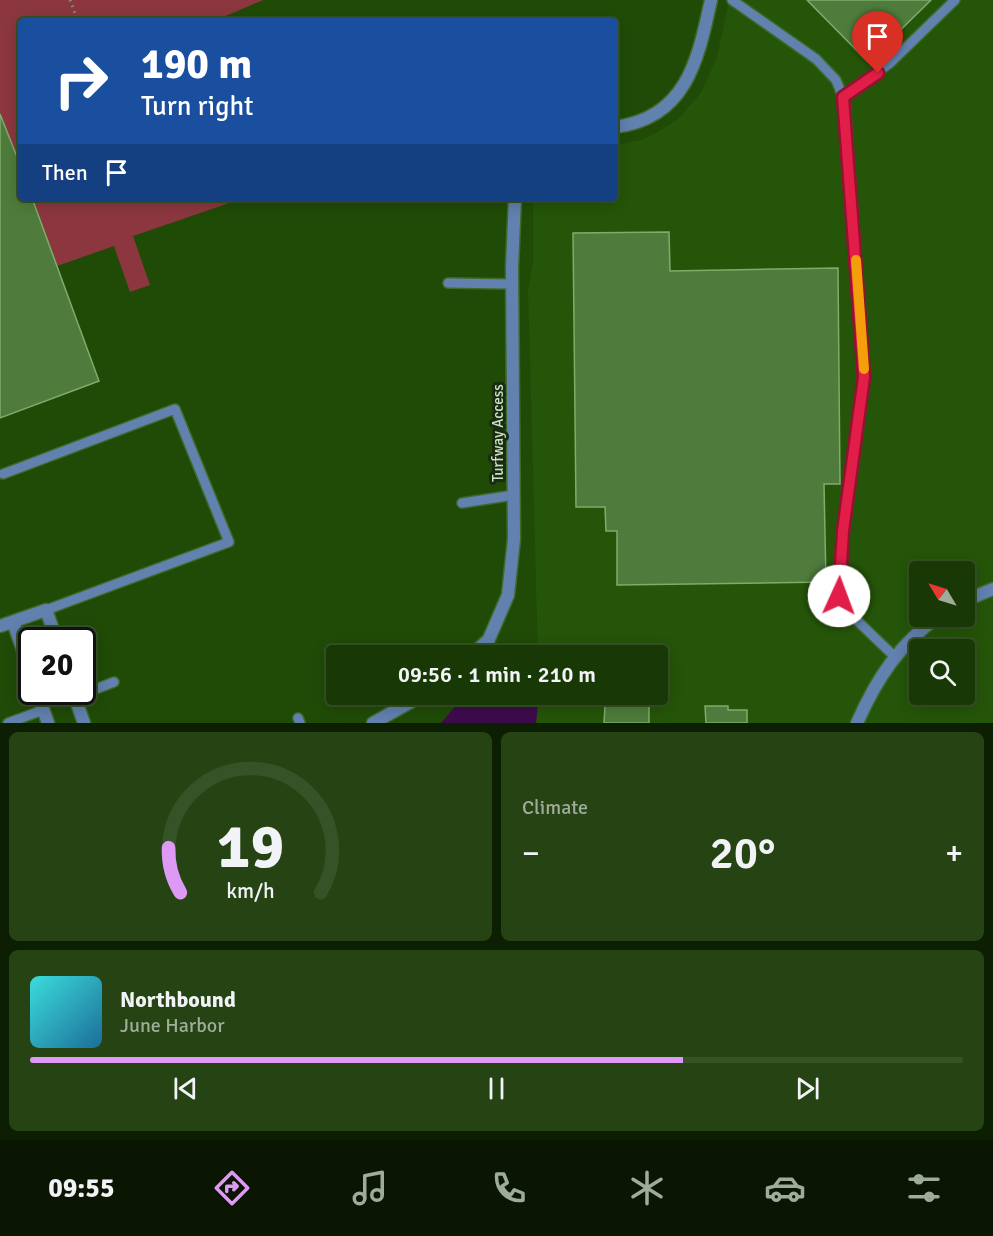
<!DOCTYPE html>
<meta charset="utf-8">
<style>
body{margin:0;font-family:Signika,sans-serif;background:#254313;color:#f1f3f6;height:100vh;display:flex;flex-direction:column;font-size:22px;white-space:nowrap}
*{box-sizing:border-box;margin:0}
p{font-size:20px;color:#9fac9a}
.icon{flex:none;width:33px;height:33px;fill:none;stroke:currentColor;stroke-width:2;stroke-linecap:round;stroke-linejoin:round}
.map{position:relative;height:723px;overflow:hidden}
.side{display:flex;flex-direction:column;gap:9px;padding:9px;background:#0d1f03;flex:1}
.side>*{flex:none}
.guide{position:absolute;left:18px;top:18px;width:600px;height:183px;border-radius:6px;box-shadow:0 3px 15px #0003,0 0 0 2px #365227;background:#1a4fa0;color:#fff;overflow:hidden}
.needle{width:39px;rotate:308deg}
.controls{position:absolute;left:909px;top:561px;display:grid;gap:12px}
.controls a{display:grid;place-items:center;width:66px;height:66px;border-radius:6px;background:#183805;box-shadow:0 3px 15px #0003,0 0 0 2px #365227;font-size:30px}
.speed{position:absolute;left:18px;top:627px;display:flex;gap:12px;font-size:30px;font-weight:700;text-align:center}
.speed>*{display:grid;place-content:center;width:78px;height:78px;border-radius:50%;background:#183805;box-shadow:0 3px 15px #0003,0 0 0 2px #365227;line-height:1}
.speed .limit{border:3px solid #111;border-radius:9px;background:#fff;color:#111}
.pin{position:absolute;display:grid;place-items:center;width:51px;height:51px;color:#fff;margin:-62px -26px;border-radius:50% 50% 50% 0;rotate:-45deg;box-shadow:0 0 6px #0007}
.pin .icon{rotate:45deg}
.me{position:absolute;width:66px;margin:-33px;rotate:2deg;stroke-linejoin:round;filter:drop-shadow(0 0 4px #0008)}
.turn{display:flex;align-items:center;gap:21px;height:126px;padding:0 24px;font-size:27px}
.turn .icon{width:78px;height:78px;stroke-width:2.5}
.turn b{display:block;font-size:42px;line-height:51px}
.then{display:flex;align-items:center;height:57px;padding:0 24px;background:#0003;gap:12px;font-size:22px}
.big{font-size:45px;font-weight:600;line-height:1.1}
.side .widget{flex:1;display:flex;flex-direction:column;justify-content:center;gap:9px;min-width:0;padding:0 21px;border-radius:9px;background:#254313}
.side .dial{align-items:center;gap:0}
.dial svg{height:156px;overflow:visible;fill:none;stroke:#365227;stroke-width:7;stroke-linecap:round;text-anchor:middle}
.dial text{fill:#f1f3f6;stroke:none}
.song{display:flex;align-items:center;gap:18px}
.cover{width:72px;height:72px;border-radius:9px;background:linear-gradient(135deg,hsl(180 70% 55%),hsl(200 70% 35%))}
.played{height:6px;border-radius:3px;background:linear-gradient(90deg,#dd99f4 70%,#365227 70%)}
.keys{display:flex;justify-content:space-around;direction:ltr}
.heat{display:flex;justify-content:space-between;align-items:center;font-size:33px;direction:ltr}
.side .tiles{flex:1;display:grid;gap:9px;grid-template-columns:1fr 1fr}
.widget:last-child{grid-column:span 2}
.trip{position:absolute;left:326px;top:645px;width:342px;height:60px;border-radius:6px;background:#183805;box-shadow:0 3px 15px #0003,0 0 0 2px #365227;font-weight:600;line-height:60px;text-align:center}
.dock{display:flex;height:96px;justify-content:space-around;align-items:center;background:#0a1602;color:#9fac9a}
.dock .icon{width:42px;height:42px}
.dock .active{color:#dd99f4}
.dock b{font-size:27px;color:#f1f3f6}
.map>svg:first-child{display:block}
</style>
<div class="map">
<svg width="993" height="723" viewBox="0 0 993 723">
<rect width="100%" height="100%" fill="#204b07"/>
<path fill="#255509" fill-rule="evenodd" d="M729 0H993V723H536L538 695 657 694V656L538 655 528 289 533 262V198H615V145L642 140 661 130 678 119 701 93 717 57ZM920 572H964V616H920ZM920 650H964V694H920Z"/>
<path fill="#8c373f" d="M0 0H263L214 21H21V198H244L133 236 150 285 130 292 114 246 0 286Z"/>
<path fill="#3e0c4d" d="M465 695H539L536 723H441Z"/>
<g fill="#4f7c3c" stroke="#7ead6b" stroke-width="1.5">
<path d="M807 0H931L868 62Z"/>
<path d="M0 114 21 167V198H32L99 381 0 418Z"/>
<path d="M669 232 670 271 838 268 840 484H824L826 582 617 585V531H606L605 507H576L573 233Z"/>
<path d="M605 706H649V723H604Z"/>
<path d="M705 706H728V710H747V723H706Z"/>
</g>
<g fill="none" stroke-linecap="round" stroke-linejoin="round">
<g stroke="#42692c" stroke-width="12">
<g id="lane">
<path d="M732 0 816 59 836 80 845 102 864 377 843 531 839 596 845 609 895 657"/>
<path d="M843 97 890 63 955 0"/>
<path d="M448 283 512 284"/>
<path d="M3 474 175 409 229 542 46 610"/>
<path d="M462 503 514 495"/>
<path d="M75 697 114 682"/>
<path d="M298 718 300 723"/>
<path d="M8 723 43 710"/>
</g>
</g>
<g stroke="#42692c" stroke-width="15">
<g id="street">
<path d="M615 127C687 118 698 59 711 0"/>
<path d="M964 601 993 589"/>
<path d="M13 622 32 676"/>
<path d="M0 626 46 610 57 640"/>
<path d="M471 656 489 639 508 595 514 539 512 267 515 198"/>
<path d="M37 692 48 723"/>
<path d="M73 692 84 723"/>
<path d="M373 723 425 694"/>
<path d="M857 723C876 680 900 642 940 616"/>
</g>
</g>
<path stroke="#7a9b69" stroke-width="3" stroke-dasharray="1.5 4.5" stroke-linecap="butt" d="M70 0 78 21"/>
<use href="#lane" stroke="#6181ae" stroke-width="9"/>
<use href="#street" stroke="#6181ae" stroke-width="12"/>
</g>
<g fill="none" stroke-linecap="round" stroke-linejoin="round">
<g stroke="#92132f" stroke-width="15">
<path id="route" d="M839 596 843 531 864 377 843 97 878 73"/>
</g>
<use href="#route" stroke="#e11d48" stroke-width="10"/>
<path stroke="#f59e0b" stroke-width="10" d="M856 260 864 369"/>
</g>
<g text-anchor="middle" stroke-width="6" stroke-linejoin="round" paint-order="stroke">
<g font-size="15" fill="#c9e2c0" stroke="#192c11">
<text transform="translate(498 433) rotate(-90)" y="5">Turfway Access</text>
</g>
</g>
</svg>
<div class="controls">
<a><svg class="needle" viewBox="-14 -14 28 28"><path d="M0-13l5 13h-10z" fill="#e53935"/><path d="M0 13l5-13h-10z" fill="#9fac9a"/></svg></a>
<a><svg class="icon" aria-label="search" viewBox="0 0 24 24"><circle cx="10" cy="10" r="6"/><path d="M15 15l6 6"/></svg></a>
</div>
<div class="speed"><div class="limit">20</div></div>
<div class="pin" style="left:878px;top:73px;background:#d93025"><svg class="icon" aria-label="arrive" viewBox="0 0 24 24"><path d="M6 21V4h12l-3 4 3 4H6"/></svg></div>
<svg class="me" style="left:839px;top:596px" viewBox="-20 -20 40 40"><circle r="19" fill="#fff"/><path d="M0-13L10 11 0 6-10 11z" fill="#e11d48"/></svg>
<div class="trip">09:56 · 1 min · 210 m</div>
<div class="guide">
<div class="turn"><svg class="icon" aria-label="right" viewBox="0 0 24 24"><path d="M7 20v-9h11M14 6l5 5-5 5"/></svg><div><b>190 m</b>Turn right</div></div>
<div class="then">Then<svg class="icon" aria-label="arrive" viewBox="0 0 24 24"><path d="M6 21V4h12l-3 4 3 4H6"/></svg></div>
</div>
</div>
<section class="side">
<div class="tiles">
<div class="widget dial"><svg viewBox="0 0 100 80">
<path d="M14 69A42 42 0 1 1 86 69"/>
<path d="M14 69A42 42 0 0 1 8 46" stroke="#dd99f4"/>
<text x="50" y="56" font-size="32" font-weight="700">19</text>
<text x="50" y="72" font-size="11">km/h</text>
</svg></div>
<div class="widget"><p>Climate</p>
<div class="heat"><a>−</a><b class="big">20°</b><a>+</a></div>
</div>
<div class="widget">
<div class="song"><i class="cover"></i><div><b>Northbound</b><p>June Harbor</p></div></div>
<div class="played"></div>
<div class="keys"><svg class="icon" aria-label="previous" viewBox="0 0 24 24"><path d="M18 5L8 12l10 7zM5 5v14"/></svg><svg class="icon" aria-label="pause" viewBox="0 0 24 24"><path d="M8 5v14M16 5v14"/></svg><svg class="icon" aria-label="next" viewBox="0 0 24 24"><path d="M6 5l10 7-10 7zM19 5v14"/></svg></div>
</div>
</div>
</section>
<nav class="dock">
<b>09:55</b>
<svg class="icon active" aria-label="directions" viewBox="0 0 24 24"><path d="M12 3l9 9-9 9-9-9zM9 14v-3h6M13 9l2 2-2 2"/></svg>
<svg class="icon" aria-label="music" viewBox="0 0 24 24"><path d="M9 18V5l10-2v13"/><circle cx="6" cy="18" r="3"/><circle cx="16" cy="16" r="3"/></svg>
<svg class="icon" aria-label="phone" viewBox="0 0 24 24"><path d="M5 4h4l2 5-3 2q2 4 5 5l2-3 5 2v4C11 20 4 13 5 4z"/></svg>
<svg class="icon" aria-label="climate" viewBox="0 0 24 24"><path d="M12 3v18M4 7l16 10M4 17L20 7"/></svg>
<svg class="icon" aria-label="car" viewBox="0 0 24 24"><path d="M5 17H2v-5l4-1 3-4h7l3 4 3 1v5h-3M9 17h6M6 11h13"/><circle cx="7" cy="17" r="2"/><circle cx="17" cy="17" r="2"/></svg>
<svg class="icon" aria-label="filters" viewBox="0 0 24 24"><path d="M4 7h16M4 17h16"/><circle cx="9" cy="7" r="2"/><circle cx="15" cy="17" r="2"/></svg>
</nav>
